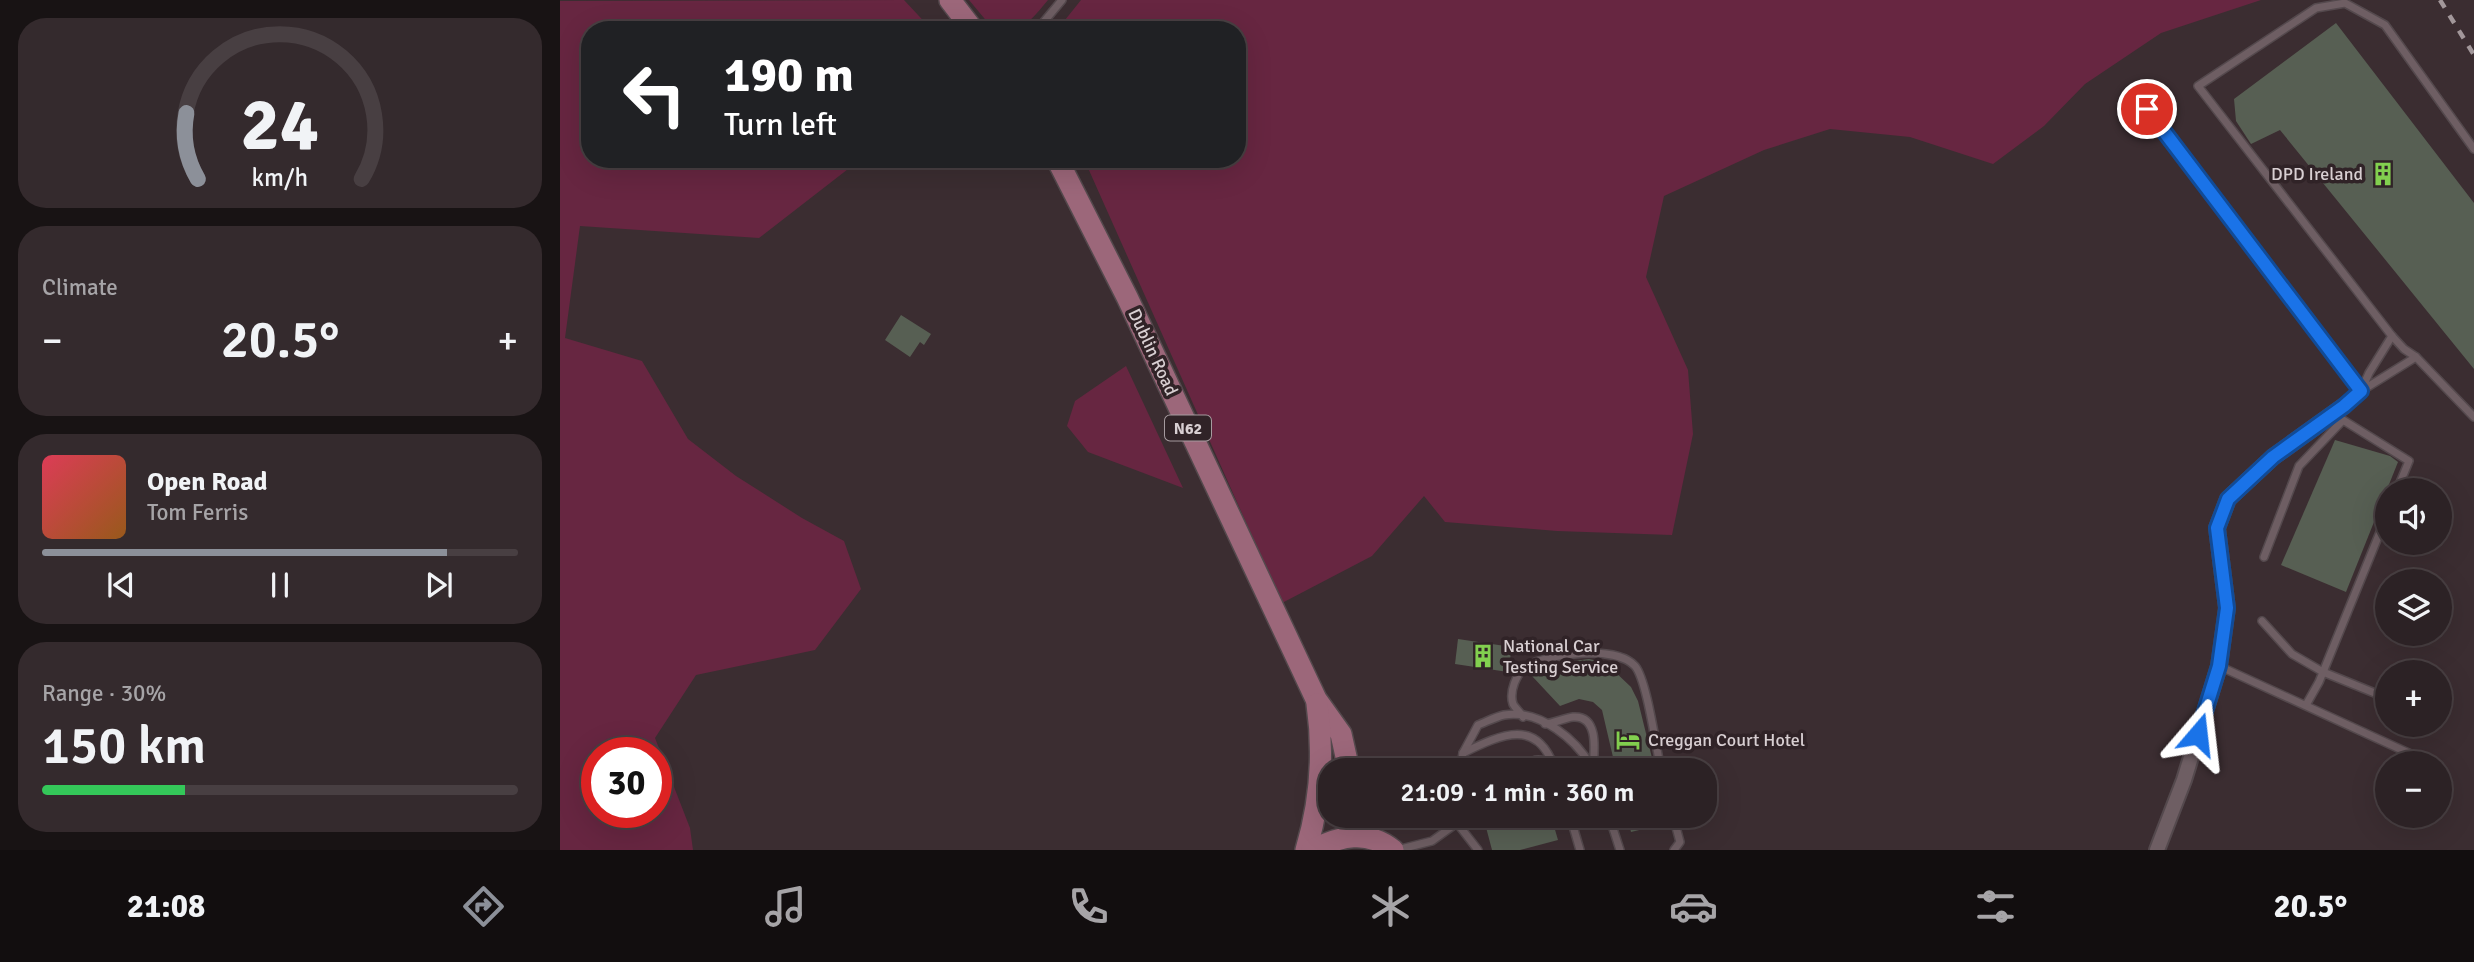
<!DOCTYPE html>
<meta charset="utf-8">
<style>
body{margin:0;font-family:Signika,sans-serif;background:#342a2d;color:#f1f3f6;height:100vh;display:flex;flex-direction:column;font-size:26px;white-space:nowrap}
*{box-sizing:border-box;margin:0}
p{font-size:23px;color:#a6a4a7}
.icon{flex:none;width:38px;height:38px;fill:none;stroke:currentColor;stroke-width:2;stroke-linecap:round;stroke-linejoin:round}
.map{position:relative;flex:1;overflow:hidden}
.drawer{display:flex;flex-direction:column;gap:18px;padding:18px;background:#181314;width:560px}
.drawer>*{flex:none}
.hud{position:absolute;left:21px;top:21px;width:665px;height:147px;border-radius:28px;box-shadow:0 7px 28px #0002,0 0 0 2px #483f42;background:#202124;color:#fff;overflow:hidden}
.tools{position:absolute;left:1815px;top:478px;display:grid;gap:14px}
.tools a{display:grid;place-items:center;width:77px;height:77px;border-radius:50%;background:#2c2225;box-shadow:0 7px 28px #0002,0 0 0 2px #483f42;font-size:35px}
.speed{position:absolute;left:21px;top:737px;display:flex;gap:14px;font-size:35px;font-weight:700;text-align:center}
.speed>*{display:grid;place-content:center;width:91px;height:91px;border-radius:50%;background:#2c2225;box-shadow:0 7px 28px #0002,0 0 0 2px #483f42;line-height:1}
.speed .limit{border:10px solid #d22;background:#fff;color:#111}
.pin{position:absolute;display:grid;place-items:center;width:60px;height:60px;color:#fff;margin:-30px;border:4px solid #fff;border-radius:50%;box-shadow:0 2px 7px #0007}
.me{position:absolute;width:77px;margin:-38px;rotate:17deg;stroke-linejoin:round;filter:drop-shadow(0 0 5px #0008)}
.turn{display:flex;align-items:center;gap:24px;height:147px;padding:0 28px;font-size:32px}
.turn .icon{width:91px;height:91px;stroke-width:2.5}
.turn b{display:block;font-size:49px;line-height:60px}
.big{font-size:52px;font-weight:600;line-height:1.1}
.drawer .card{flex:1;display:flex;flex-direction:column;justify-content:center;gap:10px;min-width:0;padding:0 24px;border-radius:28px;background:#342a2d}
.drawer .dial{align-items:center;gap:0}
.dial svg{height:182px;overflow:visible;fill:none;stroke:#483f42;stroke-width:7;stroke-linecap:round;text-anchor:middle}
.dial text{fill:#f1f3f6;stroke:none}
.song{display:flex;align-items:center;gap:21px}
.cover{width:84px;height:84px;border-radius:10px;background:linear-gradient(135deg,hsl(350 70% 55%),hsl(30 70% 35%))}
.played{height:7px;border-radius:4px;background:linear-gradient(90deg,#8c9099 85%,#483f42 85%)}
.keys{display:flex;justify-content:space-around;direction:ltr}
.heat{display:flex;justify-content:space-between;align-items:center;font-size:38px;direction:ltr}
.charge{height:10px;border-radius:5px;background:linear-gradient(90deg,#34c759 30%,#483f42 0)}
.trip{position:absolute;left:758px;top:758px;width:399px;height:70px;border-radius:28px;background:#2c2225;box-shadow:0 7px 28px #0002,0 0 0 2px #483f42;font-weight:600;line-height:70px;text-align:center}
.tab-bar{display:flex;height:112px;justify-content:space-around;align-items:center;background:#120e0f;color:#a6a4a7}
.tab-bar .icon{width:49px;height:49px}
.tab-bar .on{color:#8c9099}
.tab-bar b{font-size:32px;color:#f1f3f6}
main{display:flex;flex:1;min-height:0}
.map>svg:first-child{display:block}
</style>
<main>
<section class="drawer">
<div class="card dial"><svg viewBox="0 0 100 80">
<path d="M14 69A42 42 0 1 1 86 69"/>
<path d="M14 69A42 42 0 0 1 9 40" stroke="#8c9099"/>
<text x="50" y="56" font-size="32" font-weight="700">24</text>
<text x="50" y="72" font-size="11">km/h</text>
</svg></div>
<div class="card"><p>Climate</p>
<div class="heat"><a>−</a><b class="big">20.5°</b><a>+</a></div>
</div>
<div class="card">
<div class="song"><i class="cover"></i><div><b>Open Road</b><p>Tom Ferris</p></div></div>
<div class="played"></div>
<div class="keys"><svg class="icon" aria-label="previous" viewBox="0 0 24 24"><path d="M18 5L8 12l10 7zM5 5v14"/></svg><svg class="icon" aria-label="pause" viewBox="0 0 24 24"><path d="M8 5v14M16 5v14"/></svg><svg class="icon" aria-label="next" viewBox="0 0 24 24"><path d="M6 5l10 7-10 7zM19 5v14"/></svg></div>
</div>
<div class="card"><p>Range · 30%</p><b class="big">150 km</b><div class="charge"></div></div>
</section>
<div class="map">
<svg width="1914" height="850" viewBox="0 0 1914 850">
<rect width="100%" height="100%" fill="#3b2d31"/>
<g fill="#672641" fill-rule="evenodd">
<path d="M344 0 372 30H30V159H301L199 238 20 226 5 338 82 361 128 439 176 476 242 518 284 541 301 589 255 650 136 675 95 738 130 828 133 850H0V1ZM37 752H96V812H37Z"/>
<path d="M409 0H488C469 23 464 30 434 30Z"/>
<path d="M521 0H1701L1601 33 1525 84 1484 126 1433 164 1350 137 1270 129 1204 150 1104 196 1086 277 1128 370 1133 434 1112 535 997 531 885 522 864 496 812 556 722 603 524 159H677V30H497Z"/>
<path d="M566 366 623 488 528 452 507 426 515 401Z"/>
</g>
<g fill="#575f53">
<path d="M1776 23 1914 203V369L1720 130 1691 144 1676 121 1674 99Z"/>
<path d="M341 315 371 334 364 345 360 342 350 357 325 340Z"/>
<path d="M1775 440 1830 456 1838 462 1786 592 1721 565Z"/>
<path d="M898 639 952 647 948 672 895 664Z"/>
<path d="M1029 659 1038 661 1052 669 1071 687 1078 701 1095 770H1056L1042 710 1033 702 1019 699 1000 706 972 676 990 664Z"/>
<path d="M923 816H991L998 840 960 850H932Z"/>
<path d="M1067 816H1107L1108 823 1071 832Z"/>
</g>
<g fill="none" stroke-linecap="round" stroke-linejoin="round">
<g stroke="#54494d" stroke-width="10">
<g id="service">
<path d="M477 30 502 0"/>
<path d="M1587 109 1801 391 1785 406"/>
<path d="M1914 149 1825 25 1785 3 1756 8 1638 86 1832 336 1844 349 1856 357 1914 417"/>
<path d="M1832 336 1809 373 1801 391 1856 357"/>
<path d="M1704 557 1739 466 1783 420 1849 461 1837 490"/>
<path d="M1702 621 1732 654 1763 672 1827 698"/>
<path d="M1659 666 1864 760"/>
<path d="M1746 705 1759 682 1827 515"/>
<path d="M963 717C961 713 955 708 953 704 949 692 956 673 967 666 989 653 1056 645 1075 666 1087 680 1096 748 1101 770"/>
<path d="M1880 719 1881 720"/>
<path d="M985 724C995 723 1004 718 1013 717 1040 715 1034 753 1033 769"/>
<path d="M903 753C942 734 978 717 995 770"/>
<path d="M900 770 903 753 918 725C926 722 935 717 944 715 980 709 1018 740 1033 770"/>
<path d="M960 770C972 759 978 757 993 764"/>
<path d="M902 816 897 823 918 850"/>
<path d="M1010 816 1020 850"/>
<path d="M1049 816 1060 850"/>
<path d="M1113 816 1120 842 1114 850"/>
<path d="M837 850 872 841 897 823 894 816"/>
</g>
</g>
<g stroke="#54494d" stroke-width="18">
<path id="minor" d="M1597 850 1624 780 1659 666 1667 608 1657 528 1668 499 1713 457 1784 406"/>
</g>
<g stroke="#54494d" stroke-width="24">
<g id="primary">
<path d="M390 0 413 30"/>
<path d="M497 159 567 297 756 699 781 734 789 770"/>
<path d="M746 850C760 803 764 752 757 704"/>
<path d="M752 850C780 836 807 829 833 850"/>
</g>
</g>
<use href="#service" stroke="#6e5e63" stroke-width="7"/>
<use href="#minor" stroke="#6e5e63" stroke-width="14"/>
<use href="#primary" stroke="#9c677a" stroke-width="21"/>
<path stroke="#a2979a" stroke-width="4.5" stroke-dasharray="9 9" stroke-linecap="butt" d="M1880 0 1914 55"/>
</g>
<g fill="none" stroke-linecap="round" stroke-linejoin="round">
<g stroke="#114b97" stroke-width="18">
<path id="route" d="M1587 109 1801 391 1784 406 1713 457 1668 499 1657 528 1667 608 1659 666 1638 734"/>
</g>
<use href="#route" stroke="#1a73e8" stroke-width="12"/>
</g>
<defs>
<g id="building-bare" transform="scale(1.89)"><path d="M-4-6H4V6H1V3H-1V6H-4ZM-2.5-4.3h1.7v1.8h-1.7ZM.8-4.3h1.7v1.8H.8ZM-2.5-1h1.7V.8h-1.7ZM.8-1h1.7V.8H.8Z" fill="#82d04f" stroke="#302327" stroke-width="2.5" paint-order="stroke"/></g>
<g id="hotel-bare" transform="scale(1.89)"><path d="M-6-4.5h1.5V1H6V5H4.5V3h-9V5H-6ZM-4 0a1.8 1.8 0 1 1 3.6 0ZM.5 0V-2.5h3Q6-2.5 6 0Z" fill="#82d04f" stroke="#302327" stroke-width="2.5" paint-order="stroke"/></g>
</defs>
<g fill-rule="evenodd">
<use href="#building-bare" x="1823" y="174"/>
<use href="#building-bare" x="923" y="656"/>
<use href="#hotel-bare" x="1068" y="740"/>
</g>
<g text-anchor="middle" stroke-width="7" stroke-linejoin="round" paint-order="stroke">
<rect fill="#302327" stroke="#a69b9f" stroke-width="2" x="605" y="415.5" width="46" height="25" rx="5"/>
<g font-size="16" font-weight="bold" fill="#d8cfd2">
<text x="628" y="434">N62</text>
</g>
<g font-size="18" fill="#d8cfd2" stroke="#302327" text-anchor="start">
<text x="1803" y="180" text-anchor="end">DPD Ireland</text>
<text x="943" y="652">National Car<tspan x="943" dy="21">Testing Service</tspan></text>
<text x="1088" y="746">Creggan Court Hotel</text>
</g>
<g font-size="18" fill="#d8cfd2" stroke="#302327">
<text transform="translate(593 352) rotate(65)" y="6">Dublin Road</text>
</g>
</g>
</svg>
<div class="tools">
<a><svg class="icon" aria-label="sound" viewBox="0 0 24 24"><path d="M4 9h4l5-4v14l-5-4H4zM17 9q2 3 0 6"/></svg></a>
<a><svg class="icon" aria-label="layers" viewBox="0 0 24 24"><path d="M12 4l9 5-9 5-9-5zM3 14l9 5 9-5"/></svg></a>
<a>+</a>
<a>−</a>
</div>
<div class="speed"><div class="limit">30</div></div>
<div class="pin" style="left:1587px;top:109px;background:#d93025"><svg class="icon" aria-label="arrive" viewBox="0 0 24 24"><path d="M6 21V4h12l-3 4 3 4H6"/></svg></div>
<svg class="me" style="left:1638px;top:734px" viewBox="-20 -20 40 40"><path d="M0-17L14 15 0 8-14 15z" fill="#1a73e8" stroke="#fff" stroke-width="4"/></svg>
<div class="trip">21:09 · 1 min · 360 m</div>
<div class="hud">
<div class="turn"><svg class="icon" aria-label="left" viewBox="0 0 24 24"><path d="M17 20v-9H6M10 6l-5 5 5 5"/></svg><div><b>190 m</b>Turn left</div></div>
</div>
</div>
</main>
<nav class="tab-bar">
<b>21:08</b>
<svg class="icon on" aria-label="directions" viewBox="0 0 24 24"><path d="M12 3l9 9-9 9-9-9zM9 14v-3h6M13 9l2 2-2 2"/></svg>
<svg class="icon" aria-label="music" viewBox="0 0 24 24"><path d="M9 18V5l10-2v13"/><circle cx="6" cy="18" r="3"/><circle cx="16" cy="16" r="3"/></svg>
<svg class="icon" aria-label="phone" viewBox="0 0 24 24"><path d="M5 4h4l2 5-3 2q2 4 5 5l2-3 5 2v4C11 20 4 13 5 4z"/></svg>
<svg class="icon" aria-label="climate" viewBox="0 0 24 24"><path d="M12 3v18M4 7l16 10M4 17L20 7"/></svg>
<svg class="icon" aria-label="car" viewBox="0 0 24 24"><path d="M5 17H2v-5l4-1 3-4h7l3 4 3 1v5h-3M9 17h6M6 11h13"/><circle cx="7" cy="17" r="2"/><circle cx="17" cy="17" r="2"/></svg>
<svg class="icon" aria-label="filters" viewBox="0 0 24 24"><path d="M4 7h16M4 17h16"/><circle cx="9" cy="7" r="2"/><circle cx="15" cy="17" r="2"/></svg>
<b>20.5°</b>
</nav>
